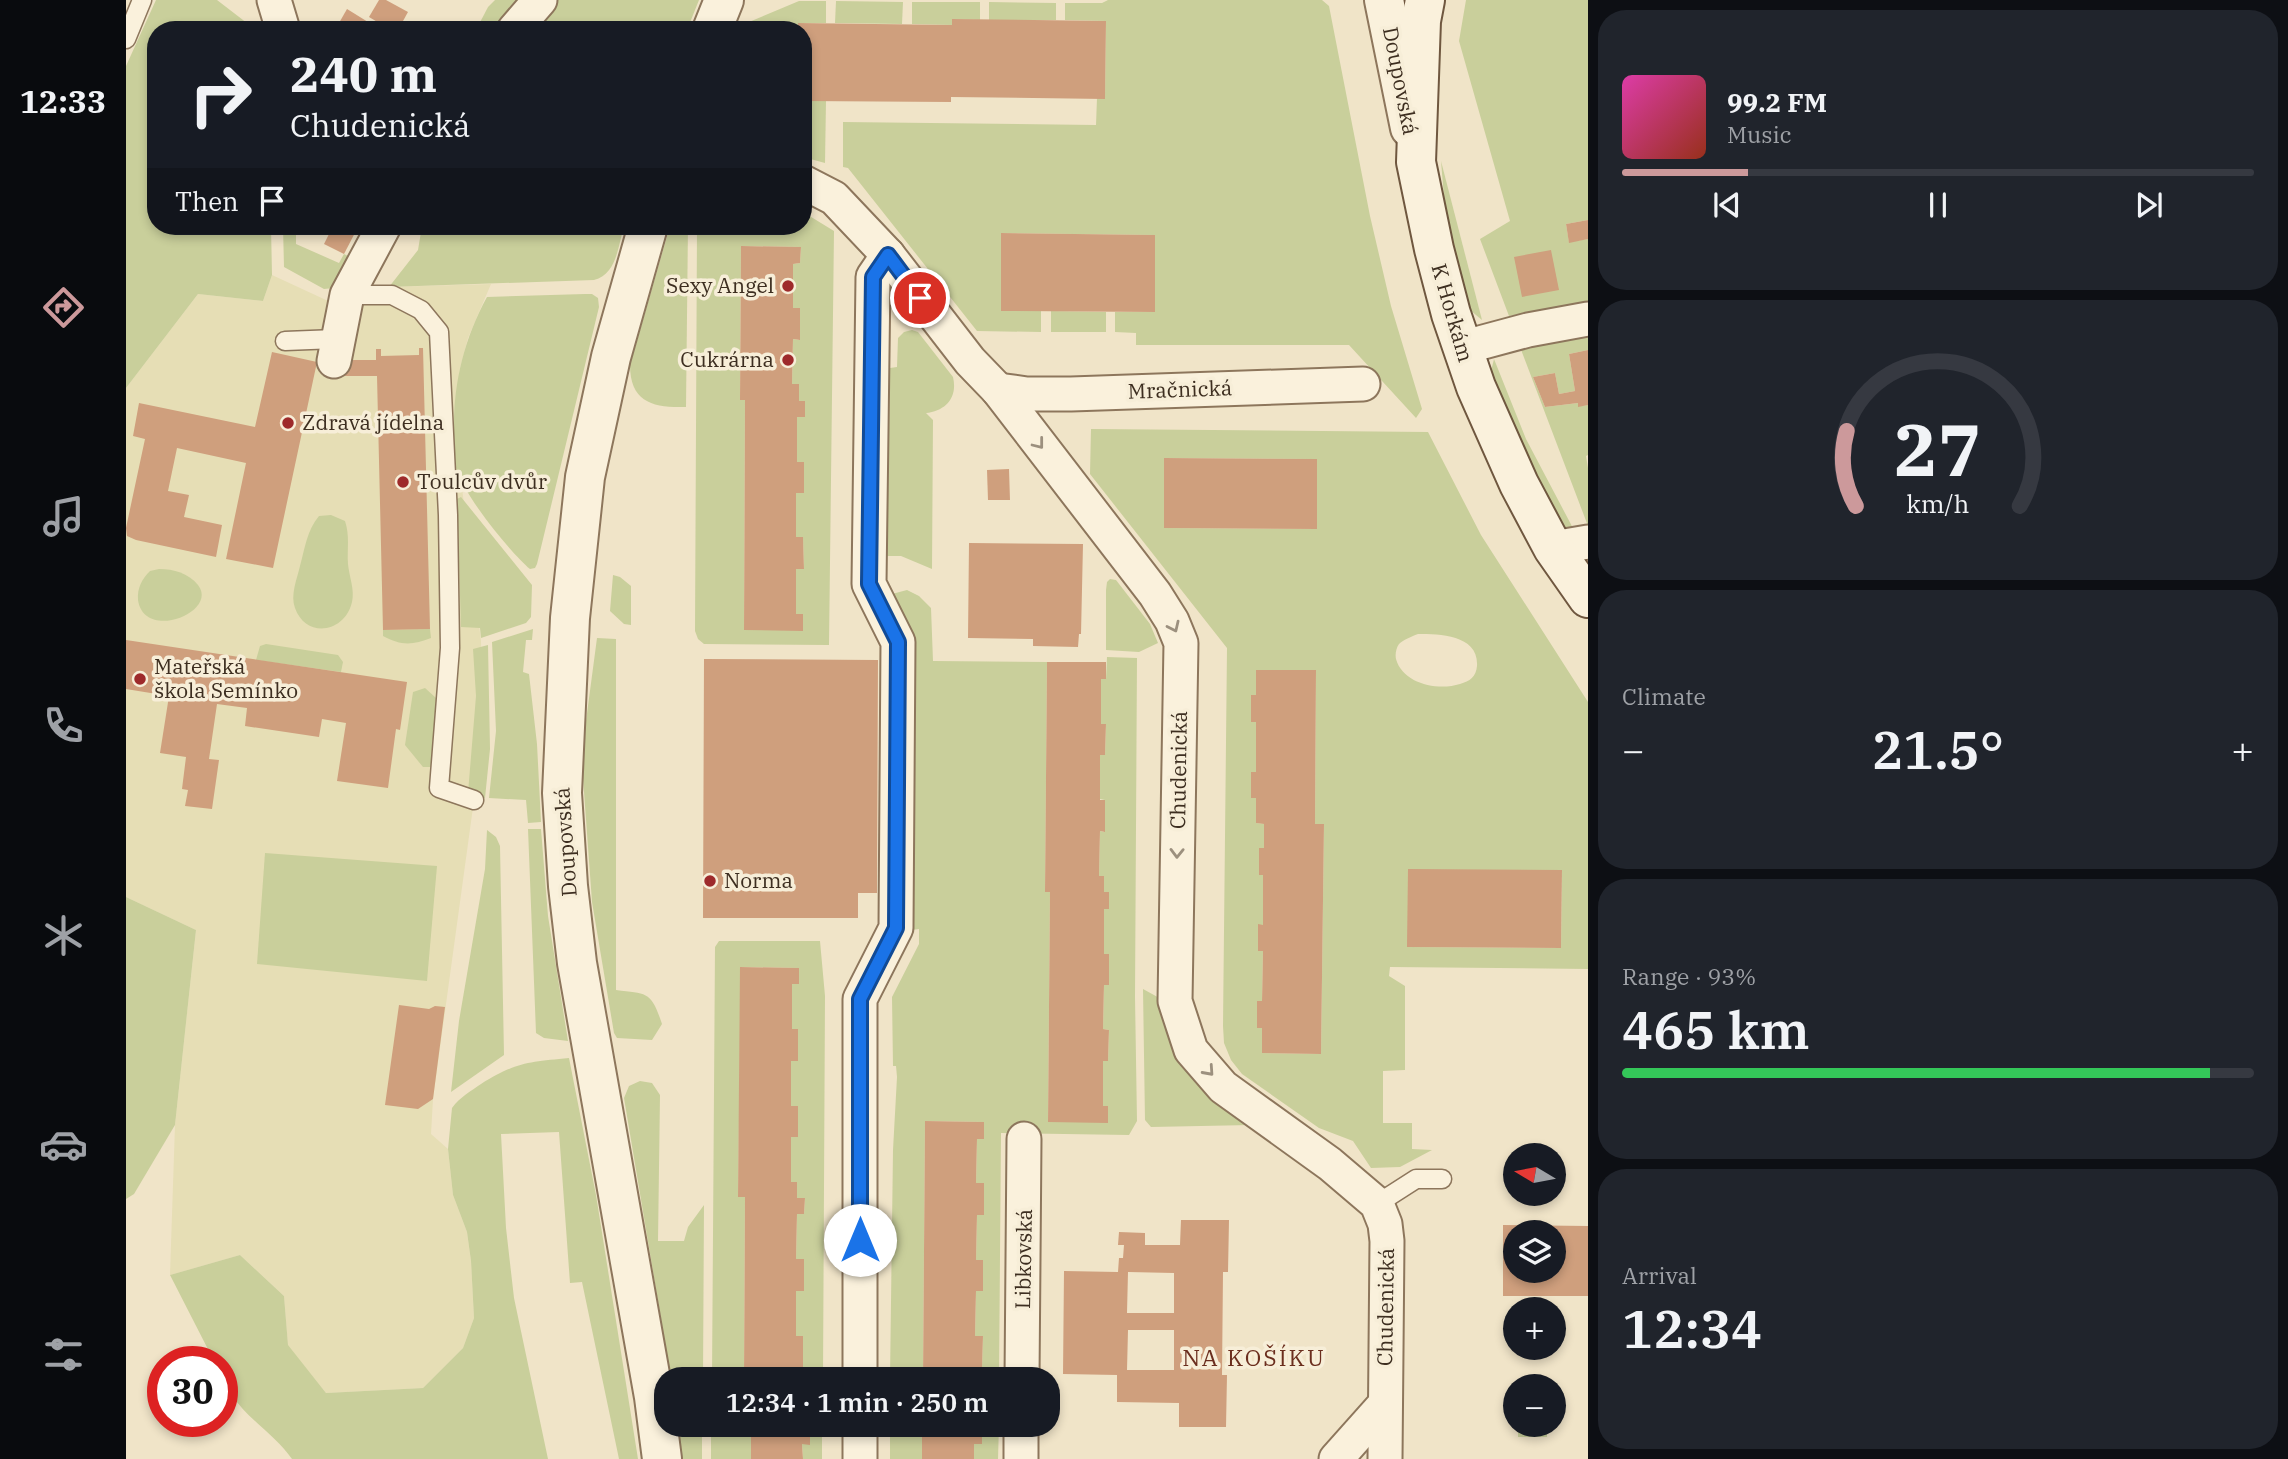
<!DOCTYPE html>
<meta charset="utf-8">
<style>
body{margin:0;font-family:"IBM Plex Serif",serif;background:#20242c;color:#f1f3f6;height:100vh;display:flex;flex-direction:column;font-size:26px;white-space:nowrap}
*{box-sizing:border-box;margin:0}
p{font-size:23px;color:#9ea1a6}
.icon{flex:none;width:38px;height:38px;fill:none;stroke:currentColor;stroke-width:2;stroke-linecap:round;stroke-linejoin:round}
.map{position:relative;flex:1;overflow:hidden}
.side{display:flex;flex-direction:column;gap:10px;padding:10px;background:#0d0f14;width:700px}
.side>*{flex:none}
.banner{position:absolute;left:21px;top:21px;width:665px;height:214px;border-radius:28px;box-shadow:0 4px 10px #0003;background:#171b24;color:#f1f3f6;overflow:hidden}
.needle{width:46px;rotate:280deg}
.fabs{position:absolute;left:1377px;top:1143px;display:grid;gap:14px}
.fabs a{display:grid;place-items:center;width:63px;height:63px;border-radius:50%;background:#171b24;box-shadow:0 4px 10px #0003;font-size:35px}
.speed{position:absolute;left:21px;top:1346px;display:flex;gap:14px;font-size:35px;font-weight:700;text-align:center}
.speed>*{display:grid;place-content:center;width:91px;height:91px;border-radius:50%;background:#171b24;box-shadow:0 4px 10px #0003;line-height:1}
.speed .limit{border:10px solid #d22;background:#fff;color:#111}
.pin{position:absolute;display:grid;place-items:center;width:60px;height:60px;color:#fff;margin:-30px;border:4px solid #fff;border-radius:50%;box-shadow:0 2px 7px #0007}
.me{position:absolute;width:77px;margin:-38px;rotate:0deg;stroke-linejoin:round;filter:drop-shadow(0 0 5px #0008)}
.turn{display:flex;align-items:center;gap:24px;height:147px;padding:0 28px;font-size:32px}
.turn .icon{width:91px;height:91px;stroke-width:2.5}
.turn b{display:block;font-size:49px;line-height:60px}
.then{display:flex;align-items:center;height:66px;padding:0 28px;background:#0003;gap:14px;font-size:26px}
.big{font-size:52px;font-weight:600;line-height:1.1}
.side .tile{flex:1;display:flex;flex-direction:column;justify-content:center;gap:10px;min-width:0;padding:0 24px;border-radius:28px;background:#20242c}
.side .dial{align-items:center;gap:0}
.dial svg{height:182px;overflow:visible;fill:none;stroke:#363941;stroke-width:7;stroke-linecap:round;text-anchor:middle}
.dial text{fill:#f1f3f6;stroke:none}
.song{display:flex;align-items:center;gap:21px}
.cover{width:84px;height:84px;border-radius:10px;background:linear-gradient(135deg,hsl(320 70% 55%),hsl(10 70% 35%))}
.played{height:7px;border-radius:4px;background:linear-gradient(90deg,#cc999b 20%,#363941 20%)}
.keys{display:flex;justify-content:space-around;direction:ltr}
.heat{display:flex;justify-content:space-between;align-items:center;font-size:38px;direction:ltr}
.charge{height:10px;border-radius:5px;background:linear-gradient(90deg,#34c759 93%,#363941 0)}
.trip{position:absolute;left:528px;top:1367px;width:406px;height:70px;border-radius:28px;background:#171b24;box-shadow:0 4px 10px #0003;font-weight:600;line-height:70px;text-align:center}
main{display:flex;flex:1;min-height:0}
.tabs{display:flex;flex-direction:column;width:126px;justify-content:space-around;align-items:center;background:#090b0e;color:#9ea1a6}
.tabs .icon{width:49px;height:49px}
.tabs .current{color:#cc999b}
.tabs b{font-size:32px;color:#f1f3f6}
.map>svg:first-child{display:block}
</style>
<main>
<nav class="tabs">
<b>12:33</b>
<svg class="icon current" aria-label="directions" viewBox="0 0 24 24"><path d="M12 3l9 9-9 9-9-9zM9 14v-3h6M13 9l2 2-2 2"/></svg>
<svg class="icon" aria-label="music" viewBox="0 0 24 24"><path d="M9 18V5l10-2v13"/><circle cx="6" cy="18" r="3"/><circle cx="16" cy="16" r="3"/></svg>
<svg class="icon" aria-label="phone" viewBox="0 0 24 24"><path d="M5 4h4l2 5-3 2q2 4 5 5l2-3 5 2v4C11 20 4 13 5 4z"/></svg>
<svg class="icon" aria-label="climate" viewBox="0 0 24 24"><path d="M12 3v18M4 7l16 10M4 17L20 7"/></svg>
<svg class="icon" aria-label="car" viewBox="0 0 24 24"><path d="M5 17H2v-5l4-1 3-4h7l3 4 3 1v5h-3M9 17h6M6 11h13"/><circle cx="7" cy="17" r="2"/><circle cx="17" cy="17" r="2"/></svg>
<svg class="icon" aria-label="filters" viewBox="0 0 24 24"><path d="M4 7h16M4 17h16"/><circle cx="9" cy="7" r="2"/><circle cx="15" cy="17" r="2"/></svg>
</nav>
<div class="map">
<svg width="1462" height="1459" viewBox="0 0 1462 1459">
<rect width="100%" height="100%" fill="#f0e4c8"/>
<path fill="#e6deb5" d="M146 275 200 300 241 303 263 287 365 284 342 338 334 368 328 413 329 464 335 480 355 641 356 700 348 800 307 1099 305 1134 322 1149 327 1195 341 1232 345 1261 348 1318 337 1348 297 1388 200 1393 162 1346 158 1296 114 1255 44 1275 49 1125 70 930 0 897V388L72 294 137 301Z"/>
<g fill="#c9cf9b" fill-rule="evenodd">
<path d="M30 0H91L130 30H30V226H145L146 275 137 301 72 294 0 388V66Z"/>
<path d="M369 0H394L370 30H350L362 7Z"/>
<path d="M427 0H573L561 30H402Z"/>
<path d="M982 0H1196L1203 6 1244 216 1265 306 1296 409 1290 418 1223 345H1010V333L989 332V312H1029L1028 235 876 233 875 311H915V332L851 331 722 168 717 167V122L970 125 971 98H979L980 21 939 20V3H976Z"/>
<path d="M1340 0H1462V220L1440 224 1443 242 1462 239V301L1383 316 1354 239 1384 221 1333 41Z"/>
<path d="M673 1H700V23H673L672 30H620L623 22Z"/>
<path d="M710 1 777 2 776 24 709 23Z"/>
<path d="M786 2H854V20L826 19V25L786 24Z"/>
<path d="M863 2 930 3V20H863Z"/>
<path d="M677 101H700L699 163 677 157Z"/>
<path d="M1315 161 1356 320 1344 310 1334 281 1319 209Z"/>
<path d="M677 212 708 231 703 645 578 644 572 639 569 631 571 226H677ZM615 246 675 247 674 263 667 264V308L673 340 667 339 666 384H673V401H679L678 417H671V462H678V493H670V537L677 538 678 569H670V614H677V630H618L619 400H614Z"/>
<path d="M157 226H170V244L213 263 218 254 222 256 208 288 198 289 158 267Z"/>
<path d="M296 226H498C492 246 491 274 468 280L263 287 292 250Z"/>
<path d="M544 226H562L560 407C528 408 504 403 504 365Z"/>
<path d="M459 294H466L472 298 473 307 411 564 409 568 404 569C383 551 334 491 329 464 327 454 328 442 328 432 327 384 338 339 361 297Z"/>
<path d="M925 311 980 312V332H925Z"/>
<path d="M786 330 792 332 827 377C832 398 819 411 800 413L807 420 806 569 775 556H761L764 368 771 367 772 338 778 332Z"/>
<path d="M1462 336V350L1443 354 1449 391 1433 394 1429 373 1407 377 1419 407 1452 403V406L1462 405V455L1460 456 1462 468V526L1394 347Z"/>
<path d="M1368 359 1400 439 1449 532 1440 529 1430 519 1364 375Z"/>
<path d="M965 429 1302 432 1355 535 1462 702V969L1264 967 1263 976 1279 986V1070L1257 1071V1123H1286V1149L1306 1150 1274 1167 1245 1168 1227 1141 1193 1128 1116 1074 1105 1060 1098 1043 1097 1026 1101 648 964 474ZM1038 458 1191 459V529L1038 528ZM1292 634C1314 634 1353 635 1351 666 1350 677 1344 681 1334 684 1312 691 1277 684 1270 659 1269 655 1270 648 1273 644 1277 640 1287 636 1292 634ZM1130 670H1190L1189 824H1198L1195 1054 1136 1053V1028L1131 1027V1001H1136L1137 951H1132V925H1137V875L1133 874V849L1138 848V824L1130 823V798H1125V772H1130V722H1125V696L1130 695ZM1436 871 1435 948 1282 947Z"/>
<path d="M335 497 406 585 405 617 400 623 355 638 354 628 335 627 331 499Z"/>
<path d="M205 515 219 521C224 536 221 549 222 564 223 576 229 590 226 602 219 633 180 639 169 608 164 595 171 579 174 566 179 548 181 530 193 516Z"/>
<path d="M33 569C48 569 62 573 72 585 93 612 18 642 12 600 11 588 16 579 24 571Z"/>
<path d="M487 575 494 577 505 586V625L498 624 484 611Z"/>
<path d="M984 579 990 580 1024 624 1032 643 1013 652 980 650V590L981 582Z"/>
<path d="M781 590 793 596 805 608 807 661 921 662 919 892H924L922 1121 982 1122V1106H977V1061H982L983 1030 977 1029 978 985H983V954H978V909H983V893L978 892V876H973L974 831 978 832 979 800 974 799V755H979L980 724H975V679H980L981 657 1011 658 1009 997 1011 1121 1003 1135 875 1133 873 1379H849V1368L856 1367 857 1336H849L850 1291H857V1260H850L851 1215H858L850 1183 851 1139H858V1122L799 1121 797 1379H764L767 1150 771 1077 770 1066H767L766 997 793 944V929L786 930 766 594Z"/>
<path d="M304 629 305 638C287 645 275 646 257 636V630Z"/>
<path d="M407 629 406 640H400L397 672 403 674 411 744 415 822 402 823 400 800 363 798 370 731 366 642Z"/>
<path d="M471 638 490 639V990C522 994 525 991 536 1024L526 1040 491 1038 488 1033 466 902 457 778 458 736Z"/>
<path d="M140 644 212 655 217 662 215 672 130 660 134 646Z"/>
<path d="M362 645 364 749 359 798 342 793 350 696 347 649Z"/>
<path d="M299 688 310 698 305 767H297L279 745 287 692Z"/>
<path d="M402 829H415L422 916 442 1041 418 1038 410 1033Z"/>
<path d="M361 830 370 837 374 846 378 1055 325 1092 333 1021 359 869Z"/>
<path d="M139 853 311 866 301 981 131 964Z"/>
<path d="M0 897 70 930 49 1125 8 1194 0 1199Z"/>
<path d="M593 941H694L699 996 697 1379H670V1367L677 1366V1336H670V1291L678 1290V1260L670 1259 671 1214H678L679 1198H671V1182H665V1137L672 1121V1106H665V1061L672 1060V1030L666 1029V984H673V968L615 967 612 1197H619L618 1379H586L589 947Z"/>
<path d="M1017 989 1037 1000C1042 1067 1073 1089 1125 1125L1025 1127 1019 1120Z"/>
<path d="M443 1058 470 1195 512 1459H493L456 1282 444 1283 433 1132 375 1134 380 1228 388 1298 422 1459H166C143 1426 96 1406 96 1362L88 1361 44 1275 114 1255 158 1296 162 1345 200 1393 297 1388 337 1348 348 1318 345 1261 341 1232 327 1195 322 1149 326 1108C334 1097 345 1091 355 1084 390 1062 403 1062 443 1058Z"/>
<path d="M514 1081 526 1083 534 1095 532 1241H558L562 1227 578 1205 577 1379H545L498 1098 503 1086Z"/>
<path d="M551 1425H576V1459H556Z"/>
<path d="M585 1425H617L618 1427H625V1459H585Z"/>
<path d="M677 1425H696V1459H677L676 1444H684V1428H677Z"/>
<rect x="764" y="1425" width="32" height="34"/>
<path d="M856 1425H873L872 1459H848V1444H856Z"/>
<rect x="1392" y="1425" width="29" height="12"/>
</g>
<g fill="#cf9f7d" fill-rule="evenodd">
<path d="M253 0H260L282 12 272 30H265L243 17Z"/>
<path d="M221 9 255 30H209Z"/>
<path d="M826 19 980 21 979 99 825 97V102L677 101V30H672V23L826 25Z"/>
<path d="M1462 220V239L1443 243 1440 224Z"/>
<path d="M207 226 232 227 218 254 198 244Z"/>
<path d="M875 233 1029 235V312L875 311Z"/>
<path d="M615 246 675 247 674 263 667 264V308H674V340L667 339 666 384H673V401H679V417H671V462H678V493H670V537H677L678 569H670V614H677V631L618 630 619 400H614Z"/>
<path d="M1425 250 1433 290 1396 297 1388 257Z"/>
<path d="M293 348H297L304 629 257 630 251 376H219V360H250V349H255V356L293 355Z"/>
<path d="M1462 350V405L1452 407V403L1419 407 1407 377 1429 373 1433 394 1449 391 1443 354Z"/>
<path d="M146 352 191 362 147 568 100 559 120 463 51 448 42 491 63 495 58 517 96 525 90 557 10 540 1 536 0 528 19 439 7 436 13 403 129 427Z"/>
<path d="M1038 458 1191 459V529L1038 528Z"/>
<path d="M883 469 884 500H862L861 470Z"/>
<path d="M843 543 957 544 955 634H953L952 647 907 646V639L842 638Z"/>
<path d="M0 640 281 682 274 730 270 729 262 788 211 781 220 723 196 719 193 737 119 726 121 708 91 704 83 759 93 760 86 809 59 806 62 790 56 789 60 757 34 753 43 696 0 689Z"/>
<path d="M578 659 752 660 751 893H732V918H577Z"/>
<path d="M921 662H980V679H975V724H980L979 755H974V800H979V832L974 831 973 876H978V892H983V909H978V954H983V985H978L977 1029 983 1030 982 1061H977V1106H982V1123L922 1122 924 892H919Z"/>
<path d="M1130 670H1190L1189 824H1198L1195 1054 1136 1053V1028H1131V1001H1136L1137 951H1132V924L1137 925V875H1133V848H1138V824L1130 823V798H1125V772H1130V722H1125V695H1130Z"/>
<path d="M1282 869 1436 870 1435 948 1281 947Z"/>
<path d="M614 967 673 968V984H666V1029H672V1061H665V1106H672V1137H665V1182H671V1198H679L678 1214H671L670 1259H678V1291H670V1336H677V1367H670V1379H618L619 1197H612Z"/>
<path d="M273 1005 303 1009 309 1006 319 1007 307 1099 292 1109 259 1105Z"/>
<path d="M799 1121 858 1122V1139H851L850 1183H858V1215H851L850 1260H857V1291H850L849 1336H857L856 1368H849V1379H797Z"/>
<path d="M1055 1220H1103L1102 1272H1097L1096 1375H1101L1100 1427H1053V1403L991 1402V1375L937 1374 938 1271 992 1272 993 1258H997L998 1245H992L993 1232 1019 1233V1245H1054ZM1002 1272 1048 1273V1313H1001ZM1002 1330H1048V1370H1001Z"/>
<path d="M1377 1225 1462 1226V1296H1377ZM1390 1232H1428V1270H1390Z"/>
<path d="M617 1424H677V1428H684V1445L676 1444 677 1459H625V1427H617Z"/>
<path d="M796 1424H856V1444H848V1459H796Z"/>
</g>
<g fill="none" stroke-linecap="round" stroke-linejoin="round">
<g stroke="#8d765c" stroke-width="21">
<g id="service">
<path d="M0 39 16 0"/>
<path d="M221 295H266L295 310 313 332 322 515 324 648 313 788 348 800"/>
<path d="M159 341 210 339"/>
<path d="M1251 1204 1290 1179H1316"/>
</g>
</g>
<g stroke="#8d765c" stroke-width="37">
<g id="minor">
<path d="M148 0 157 30"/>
<path d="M388 30 414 0"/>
<path d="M677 182 708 198 762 255 844 361 872 390 1029 594 1046 621 1055 643 1049 1001 1065 1050 1097 1087 1204 1164 1251 1204 1259 1224 1261 1241 1259 1459"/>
<path d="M1335 348 1402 330 1462 319"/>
<path d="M208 361 221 295 258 226"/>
<path d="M872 390 901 394H945L1237 384"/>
<path d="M1427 548 1462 542"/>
<path d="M734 1379V999L770 928 772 642 743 584 747 277 762 255"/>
<path d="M896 1379 898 1139"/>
<path d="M734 1459V1424"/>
<path d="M895 1459V1424"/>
<path d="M1210 1459 1259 1404"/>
</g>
</g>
<g stroke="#8d765c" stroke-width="42">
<g id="tertiary">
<path d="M1258 0 1284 128"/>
<path d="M586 30 598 0"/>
<path d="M522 226 485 357 459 477 444 618 436 793 442 886 451 963 528 1397 536 1459"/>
</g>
</g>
<g stroke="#6f573f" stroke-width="42">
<path id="secondary" d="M1299 0 1295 21 1290 162 1308 249 1325 314 1350 387 1393 484 1427 548 1462 598"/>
</g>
<use href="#service" stroke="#faf1dc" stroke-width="18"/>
<use href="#minor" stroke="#faf1dc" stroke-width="33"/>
<use href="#tertiary" stroke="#faf1dc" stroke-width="38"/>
<use href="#secondary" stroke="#faf1dc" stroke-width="38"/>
</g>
<defs><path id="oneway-chevron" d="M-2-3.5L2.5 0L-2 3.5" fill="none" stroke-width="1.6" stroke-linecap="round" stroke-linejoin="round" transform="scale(1.75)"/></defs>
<g stroke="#9c907e">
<use href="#oneway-chevron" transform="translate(913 444) rotate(52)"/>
<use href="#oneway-chevron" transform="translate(1048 627) rotate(65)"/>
<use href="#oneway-chevron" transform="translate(1051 853) rotate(91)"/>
<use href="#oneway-chevron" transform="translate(1083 1071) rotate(48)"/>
</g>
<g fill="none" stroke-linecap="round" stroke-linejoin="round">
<g stroke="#114b97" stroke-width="18">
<path id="route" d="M734 1240V999L770 928 772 642 743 584 747 277 762 255 794 298"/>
</g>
<use href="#route" stroke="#1a73e8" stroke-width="12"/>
</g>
<g fill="#9e2a2b" stroke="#f7eed8" stroke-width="2.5">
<circle cx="662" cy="286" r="7"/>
<circle cx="662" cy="360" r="7"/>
<circle cx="162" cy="423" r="7"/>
<circle cx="277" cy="482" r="7"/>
<circle cx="14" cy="679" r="7"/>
<circle cx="584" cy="881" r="7"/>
</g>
<g text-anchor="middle" stroke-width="7" stroke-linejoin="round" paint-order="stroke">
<g font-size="21" fill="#3d2e20" stroke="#f7eed8">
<text transform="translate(1274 81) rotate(79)" y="7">Doupovská</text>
<text transform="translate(1326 313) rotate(74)" y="7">K Horkám</text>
<text transform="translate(1054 390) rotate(-2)" y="7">Mračnická</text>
<text transform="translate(1053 770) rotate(-89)" y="7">Chudenická</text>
<text transform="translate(440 842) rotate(-94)" y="7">Doupovská</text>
<text transform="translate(898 1259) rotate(-89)" y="7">Libkovská</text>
<text transform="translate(1260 1307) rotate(-89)" y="7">Chudenická</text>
</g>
<g font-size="21" fill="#3d2e20" stroke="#f7eed8" text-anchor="start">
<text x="648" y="293" text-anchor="end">Sexy Angel</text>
<text x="648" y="367" text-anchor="end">Cukrárna</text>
<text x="176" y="430">Zdravá jídelna</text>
<text x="291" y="489">Toulcův dvůr</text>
<text x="28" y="674">Mateřská<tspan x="28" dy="24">škola Semínko</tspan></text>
<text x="598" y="888">Norma</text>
</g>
<g font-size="23" letter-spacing="2" fill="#6b2e1e" stroke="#f7eed8">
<text x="1128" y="1366">NA KOŠÍKU</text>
</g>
</g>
</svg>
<div class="fabs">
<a><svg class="needle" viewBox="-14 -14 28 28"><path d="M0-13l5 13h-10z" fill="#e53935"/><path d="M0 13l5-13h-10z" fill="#9ea1a6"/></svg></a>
<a><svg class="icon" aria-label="layers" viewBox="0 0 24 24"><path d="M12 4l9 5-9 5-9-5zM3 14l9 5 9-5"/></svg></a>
<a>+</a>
<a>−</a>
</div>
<div class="speed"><div class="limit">30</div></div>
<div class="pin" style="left:794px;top:298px;background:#d93025"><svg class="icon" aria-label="arrive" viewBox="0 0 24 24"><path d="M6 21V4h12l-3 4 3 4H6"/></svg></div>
<svg class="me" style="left:734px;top:1240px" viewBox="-20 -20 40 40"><circle r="19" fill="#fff"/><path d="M0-13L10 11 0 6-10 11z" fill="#1a73e8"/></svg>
<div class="trip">12:34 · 1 min · 250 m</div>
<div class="banner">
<div class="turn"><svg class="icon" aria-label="right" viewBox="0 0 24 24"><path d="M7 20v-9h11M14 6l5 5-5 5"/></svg><div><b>240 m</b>Chudenická</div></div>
<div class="then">Then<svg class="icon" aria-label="arrive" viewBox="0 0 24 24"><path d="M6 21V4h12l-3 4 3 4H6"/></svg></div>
</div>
</div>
<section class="side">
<div class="tile">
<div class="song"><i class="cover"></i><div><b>99.2 FM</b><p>Music</p></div></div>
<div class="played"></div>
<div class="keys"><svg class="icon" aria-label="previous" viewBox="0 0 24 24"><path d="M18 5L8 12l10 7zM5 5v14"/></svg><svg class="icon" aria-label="pause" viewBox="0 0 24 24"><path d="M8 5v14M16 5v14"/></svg><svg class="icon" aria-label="next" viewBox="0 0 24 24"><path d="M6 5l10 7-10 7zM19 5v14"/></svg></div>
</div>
<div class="tile dial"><svg viewBox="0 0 100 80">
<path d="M14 69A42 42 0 1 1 86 69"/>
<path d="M14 69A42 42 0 0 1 10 36" stroke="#cc999b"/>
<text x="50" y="56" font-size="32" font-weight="700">27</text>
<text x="50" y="72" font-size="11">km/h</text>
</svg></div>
<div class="tile"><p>Climate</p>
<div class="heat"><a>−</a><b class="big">21.5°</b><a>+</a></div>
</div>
<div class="tile"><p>Range · 93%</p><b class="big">465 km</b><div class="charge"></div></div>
<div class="tile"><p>Arrival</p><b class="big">12:34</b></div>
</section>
</main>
